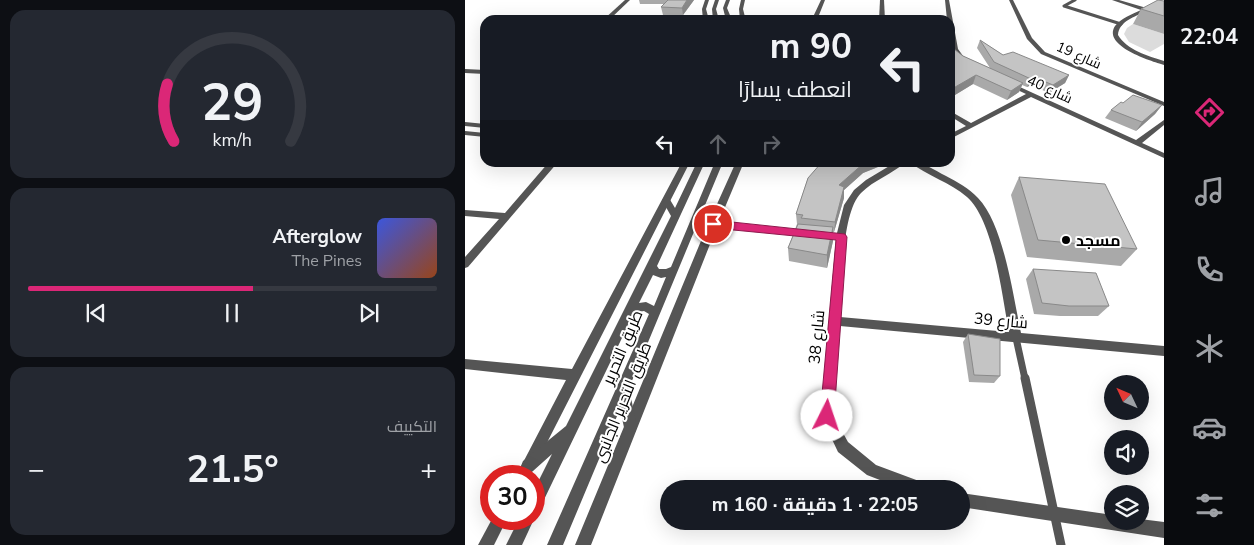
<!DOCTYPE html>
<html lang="ar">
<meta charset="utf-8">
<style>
body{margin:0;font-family:"Nunito Sans",Cairo,sans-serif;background:#242831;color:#f1f3f6;direction:rtl;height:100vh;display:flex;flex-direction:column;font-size:19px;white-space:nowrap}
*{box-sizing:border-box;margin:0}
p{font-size:16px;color:#9ea1a6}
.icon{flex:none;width:28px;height:28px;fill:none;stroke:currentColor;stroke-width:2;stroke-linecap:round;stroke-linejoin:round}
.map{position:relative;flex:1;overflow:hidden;direction:ltr}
.details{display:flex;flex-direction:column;gap:10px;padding:10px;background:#0d0f14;width:465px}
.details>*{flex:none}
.top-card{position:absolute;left:15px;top:15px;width:475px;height:152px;border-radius:15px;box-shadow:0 5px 20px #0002;direction:rtl;background:#171b24;color:#f1f3f6;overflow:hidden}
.needle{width:32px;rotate:314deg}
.buttons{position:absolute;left:639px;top:375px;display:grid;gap:10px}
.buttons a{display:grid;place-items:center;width:45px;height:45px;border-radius:50%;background:#171b24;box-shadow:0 5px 20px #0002;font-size:25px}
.speed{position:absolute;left:15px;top:465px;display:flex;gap:10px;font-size:25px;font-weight:700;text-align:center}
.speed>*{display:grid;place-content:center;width:65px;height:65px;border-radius:50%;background:#171b24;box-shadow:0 5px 20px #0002;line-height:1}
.speed .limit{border:8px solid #d22;background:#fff;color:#111}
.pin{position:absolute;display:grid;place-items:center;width:42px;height:42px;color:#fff;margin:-21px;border:2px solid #fff;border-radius:50%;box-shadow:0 1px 5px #0007}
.me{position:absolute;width:55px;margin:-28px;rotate:4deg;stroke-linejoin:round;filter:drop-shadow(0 0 4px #0008)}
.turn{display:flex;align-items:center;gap:18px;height:105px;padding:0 20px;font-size:22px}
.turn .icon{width:65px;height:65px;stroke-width:2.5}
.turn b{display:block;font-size:35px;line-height:42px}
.lanes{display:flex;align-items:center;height:48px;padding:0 20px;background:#0003;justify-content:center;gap:25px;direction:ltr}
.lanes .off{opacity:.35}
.big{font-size:38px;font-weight:700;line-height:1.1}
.details .card{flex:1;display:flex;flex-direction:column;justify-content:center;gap:8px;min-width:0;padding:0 18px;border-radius:15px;background:#242831}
.details .dial{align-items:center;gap:0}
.dial svg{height:130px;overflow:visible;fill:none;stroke:#363941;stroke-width:7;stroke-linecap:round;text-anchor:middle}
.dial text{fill:#f1f3f6;stroke:none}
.song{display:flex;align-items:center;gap:15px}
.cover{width:60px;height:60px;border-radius:8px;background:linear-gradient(135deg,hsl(230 70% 55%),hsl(20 70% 35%))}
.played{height:5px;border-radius:2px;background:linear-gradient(90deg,#db2777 55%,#363941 55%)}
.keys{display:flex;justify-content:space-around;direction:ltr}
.heat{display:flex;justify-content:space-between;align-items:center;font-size:28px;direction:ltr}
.trip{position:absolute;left:195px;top:480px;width:310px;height:50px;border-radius:25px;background:#171b24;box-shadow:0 5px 20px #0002;font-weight:700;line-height:50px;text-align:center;direction:rtl}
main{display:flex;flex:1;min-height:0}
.tab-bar{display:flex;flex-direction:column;width:90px;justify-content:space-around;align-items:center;background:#090b0e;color:#9ea1a6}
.tab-bar .icon{width:35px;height:35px}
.tab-bar .selected{color:#db2777}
.tab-bar b{font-size:22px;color:#f1f3f6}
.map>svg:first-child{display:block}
</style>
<main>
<nav class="tab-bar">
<b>22:04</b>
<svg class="icon selected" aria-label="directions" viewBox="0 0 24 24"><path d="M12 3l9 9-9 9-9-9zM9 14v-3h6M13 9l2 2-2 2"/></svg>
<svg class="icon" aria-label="music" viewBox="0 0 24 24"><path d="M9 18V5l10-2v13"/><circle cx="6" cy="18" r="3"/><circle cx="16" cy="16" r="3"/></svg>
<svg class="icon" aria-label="phone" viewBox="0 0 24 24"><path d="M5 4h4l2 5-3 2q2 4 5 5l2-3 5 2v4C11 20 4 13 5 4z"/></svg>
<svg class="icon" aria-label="climate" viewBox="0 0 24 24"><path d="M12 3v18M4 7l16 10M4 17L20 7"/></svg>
<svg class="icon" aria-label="car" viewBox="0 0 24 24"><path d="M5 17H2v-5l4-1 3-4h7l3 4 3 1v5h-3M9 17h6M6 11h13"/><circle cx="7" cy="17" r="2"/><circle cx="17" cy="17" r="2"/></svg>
<svg class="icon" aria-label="filters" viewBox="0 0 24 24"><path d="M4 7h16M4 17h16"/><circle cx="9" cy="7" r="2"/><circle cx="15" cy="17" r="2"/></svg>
</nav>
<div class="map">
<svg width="699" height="545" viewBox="0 0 699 545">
<rect width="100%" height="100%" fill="#fff"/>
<path fill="#dcdcdc" d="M668 24 699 34V44L685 52 664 42 659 34 662 28Z"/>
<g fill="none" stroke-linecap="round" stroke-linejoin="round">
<path stroke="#555" stroke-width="3" d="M610 0 599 6 656 24"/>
<path stroke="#555" stroke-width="5" d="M248 224 338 233"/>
<path stroke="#555" stroke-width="7" d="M551 338 560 379"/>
<path stroke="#555" stroke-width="9" d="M560 378 596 545"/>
<g fill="#555" fill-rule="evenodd">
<path d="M160 0H165L144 20H138Z"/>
<path d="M240 0H244L241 9 244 20H238L237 9Z"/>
<path d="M276 0H280L278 9 280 17H348L356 0H360L352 20H275L274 9Z"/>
<path d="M415 0H419L420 20H414Z"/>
<path d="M480 0H484L493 49 501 60 500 61H496L487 49 485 20H482Z"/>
<path d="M544 0H548L567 38 580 52 699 102V106L576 54 562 39Z"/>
<path d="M647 0H654L699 13V16L681 11C670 17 654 21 653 35 662 50 683 56 699 61V65C686 61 637 46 650 26 656 18 668 14 676 10Z"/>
<path d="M0 69 20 70V74L0 73Z"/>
<path d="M544 82 671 140 699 120V125L677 143 699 153V158L566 97 485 139V134L501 126 485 116V111L506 123 561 94 542 85V83Z"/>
<path d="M0 122 20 124V128L0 126Z"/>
<path d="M0 131 20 133V137L0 135Z"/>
<path d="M84 162H93L3 267 0 268V257L34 219 0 216V210L40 213Z"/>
<path d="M217 162H225L65 476H51L101 380 0 369V359L107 369Z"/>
<path d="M271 162H279L253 224 126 545H110L243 224Z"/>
<path d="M431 162H441C427 174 409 180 396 193 376 213 377 287 375 317L544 332C537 296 529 221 502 197 485 182 462 176 445 162 459 162 469 170 481 176 492 182 504 188 513 198 539 225 548 296 556 333L699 346V356L375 326 368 415 383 442 411 465 462 484 464 489H438L402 475 373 452 356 416 371 237 379 205 389 190 401 180Z"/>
<path d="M496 493 648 515V521H675V519L699 522V538L496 507Z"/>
<path d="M27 519H42L29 545H13Z"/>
</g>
<g fill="#555" fill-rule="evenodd">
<path d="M250 0H254L251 9 254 20H248L247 9Z"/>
<path d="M261 0H265L262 8 267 20H261L258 8Z"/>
<path d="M232 162H240L192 266 194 269H201L206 267 250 162H258L164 388 172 427 170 432 165 434 160 432 155 409 98 545H82L184 314 179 311 169 313 74 510 69 512V490L87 454 68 471 63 473 58 471 56 466 58 461 101 426 206 216 197 200 201 197 204 198 210 208ZM188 275 196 278 201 277 189 306 181 302 174 303Z"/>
<path d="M69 517V519L57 545H41L54 519H69Z"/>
</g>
</g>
<g fill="#a9a9a9">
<path d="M174 0H229L218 15H198L196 7 199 4H175Z"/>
<path d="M699 1V34L668 24 676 9Z"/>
<path d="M485 33 489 49 498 56 525 68 512 48 515 40 538 55 604 75 600 83 584 93 566 85 562 87 557 85 554 92 542 100 508 84 485 98Z"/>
<path d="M658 103 697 105 690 114 671 131 640 118 646 110Z"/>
<path d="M413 167 398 173 379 190V198L369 232H368V241L362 268 324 261 323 248 332 224 331 214 343 178Z"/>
<path d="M554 177 672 249 656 266 562 257 546 195Z"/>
<path d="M568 269 644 306 633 316H595L569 314 561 279Z"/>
<path d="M503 334 535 376 529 383 504 382 498 342Z"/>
</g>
<g fill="#898989">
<path d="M222 0H229L218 15 217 8Z"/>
<path d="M511 75 508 84 485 98V90Z"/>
<path d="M604 75 600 83 584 93 588 85Z"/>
<path d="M569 77 566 85 562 87 566 79Z"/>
<path d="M558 83 554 92 542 100 546 91Z"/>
<path d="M697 105 690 114 671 131 677 122Z"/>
<path d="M414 162 413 167 398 173 379 190V198L369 232 374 185 399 163Z"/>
<path d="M368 227V241L362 268V255Z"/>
</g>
<g fill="#c4c4c4" stroke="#898989">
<path d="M203 0H222L217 8 196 7Z"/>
<path d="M693 0 699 1V16L676 9Z"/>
<path d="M485 33 488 34 489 49 498 56 558 83 546 91 511 75 485 90Z"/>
<path d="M515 40 538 55 548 52 604 75 588 85 569 77 566 79 529 62Z"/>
<path d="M668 95 697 105 677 122 646 110 656 102 658 103Z"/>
<path d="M357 162H400L374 185 379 187 370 222 336 218 338 215 331 214 343 178Z"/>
<path d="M554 177 640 184 672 249 573 240Z"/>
<path d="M333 224 368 227 362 255 323 248Z"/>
<path d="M568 269 631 273 644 306H604L577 303Z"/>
<path d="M503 334 535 339V376L509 375Z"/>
</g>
<path fill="#db2777" stroke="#8e194d" d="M248 220 380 234 382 237 369 416 367 422 362 424 357 422 355 416 371 240 248 228 243 224Z"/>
<circle fill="#000" stroke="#fff" stroke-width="2" cx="601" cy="240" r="5"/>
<g text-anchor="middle" stroke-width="4" stroke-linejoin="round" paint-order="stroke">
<g font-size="14" fill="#000" stroke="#fff">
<text transform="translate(614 55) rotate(24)" y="5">شارع 19</text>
<text transform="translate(585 89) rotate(25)" y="5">شارع 40</text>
</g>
<g font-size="16" font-weight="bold" fill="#000" stroke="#fff" text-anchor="start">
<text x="611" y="246">مسجد</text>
</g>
<g font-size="16" fill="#000" stroke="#fff">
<text transform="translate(536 320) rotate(5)" y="6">شارع 39</text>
<text transform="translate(351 337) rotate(-85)" y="6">شارع 38</text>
<text transform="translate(157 347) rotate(-67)" y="6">طريق التحرير</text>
<text transform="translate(157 402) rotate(-68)" y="6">طريق التحرير الجانبى</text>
</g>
</g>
</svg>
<div class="buttons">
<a><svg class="needle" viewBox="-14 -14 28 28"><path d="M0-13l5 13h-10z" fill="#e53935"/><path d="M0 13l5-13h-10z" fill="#9ea1a6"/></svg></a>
<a><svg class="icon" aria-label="sound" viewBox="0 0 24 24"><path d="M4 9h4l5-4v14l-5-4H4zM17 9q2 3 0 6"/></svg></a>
<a><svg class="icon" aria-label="layers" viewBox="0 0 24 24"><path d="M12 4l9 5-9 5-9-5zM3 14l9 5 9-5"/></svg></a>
</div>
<div class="speed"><div class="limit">30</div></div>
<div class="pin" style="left:248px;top:224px;background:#d93025"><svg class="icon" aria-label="arrive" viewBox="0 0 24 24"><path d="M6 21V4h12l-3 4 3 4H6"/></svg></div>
<svg class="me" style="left:362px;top:416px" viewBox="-20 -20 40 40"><circle r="19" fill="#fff"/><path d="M0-13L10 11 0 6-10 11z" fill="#db2777"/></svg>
<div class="trip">22:05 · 1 دقيقة · 160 m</div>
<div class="top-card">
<div class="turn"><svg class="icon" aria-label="left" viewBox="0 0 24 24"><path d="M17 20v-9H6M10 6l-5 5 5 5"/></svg><div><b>90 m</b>انعطف يسارًا</div></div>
<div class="lanes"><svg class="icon" aria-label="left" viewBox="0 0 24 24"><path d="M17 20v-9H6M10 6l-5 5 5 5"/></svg><svg class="icon off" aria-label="ahead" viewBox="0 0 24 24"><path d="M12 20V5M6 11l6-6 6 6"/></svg><svg class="icon off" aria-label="right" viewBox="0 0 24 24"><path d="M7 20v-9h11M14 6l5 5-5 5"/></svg></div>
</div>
</div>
<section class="details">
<div class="card dial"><svg viewBox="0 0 100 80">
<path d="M14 69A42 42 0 1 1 86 69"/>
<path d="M14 69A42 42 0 0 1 10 34" stroke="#db2777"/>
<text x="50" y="56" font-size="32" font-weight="700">29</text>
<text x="50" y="72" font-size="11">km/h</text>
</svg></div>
<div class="card">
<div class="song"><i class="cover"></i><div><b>Afterglow</b><p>The Pines</p></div></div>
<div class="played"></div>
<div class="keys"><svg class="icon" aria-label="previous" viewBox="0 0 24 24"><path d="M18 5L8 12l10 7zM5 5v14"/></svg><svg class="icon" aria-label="pause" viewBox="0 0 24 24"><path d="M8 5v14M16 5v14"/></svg><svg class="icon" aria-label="next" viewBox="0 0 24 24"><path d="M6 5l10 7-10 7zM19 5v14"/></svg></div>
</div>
<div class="card"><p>التكييف</p>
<div class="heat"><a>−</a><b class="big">21.5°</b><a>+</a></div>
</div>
</section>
</main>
